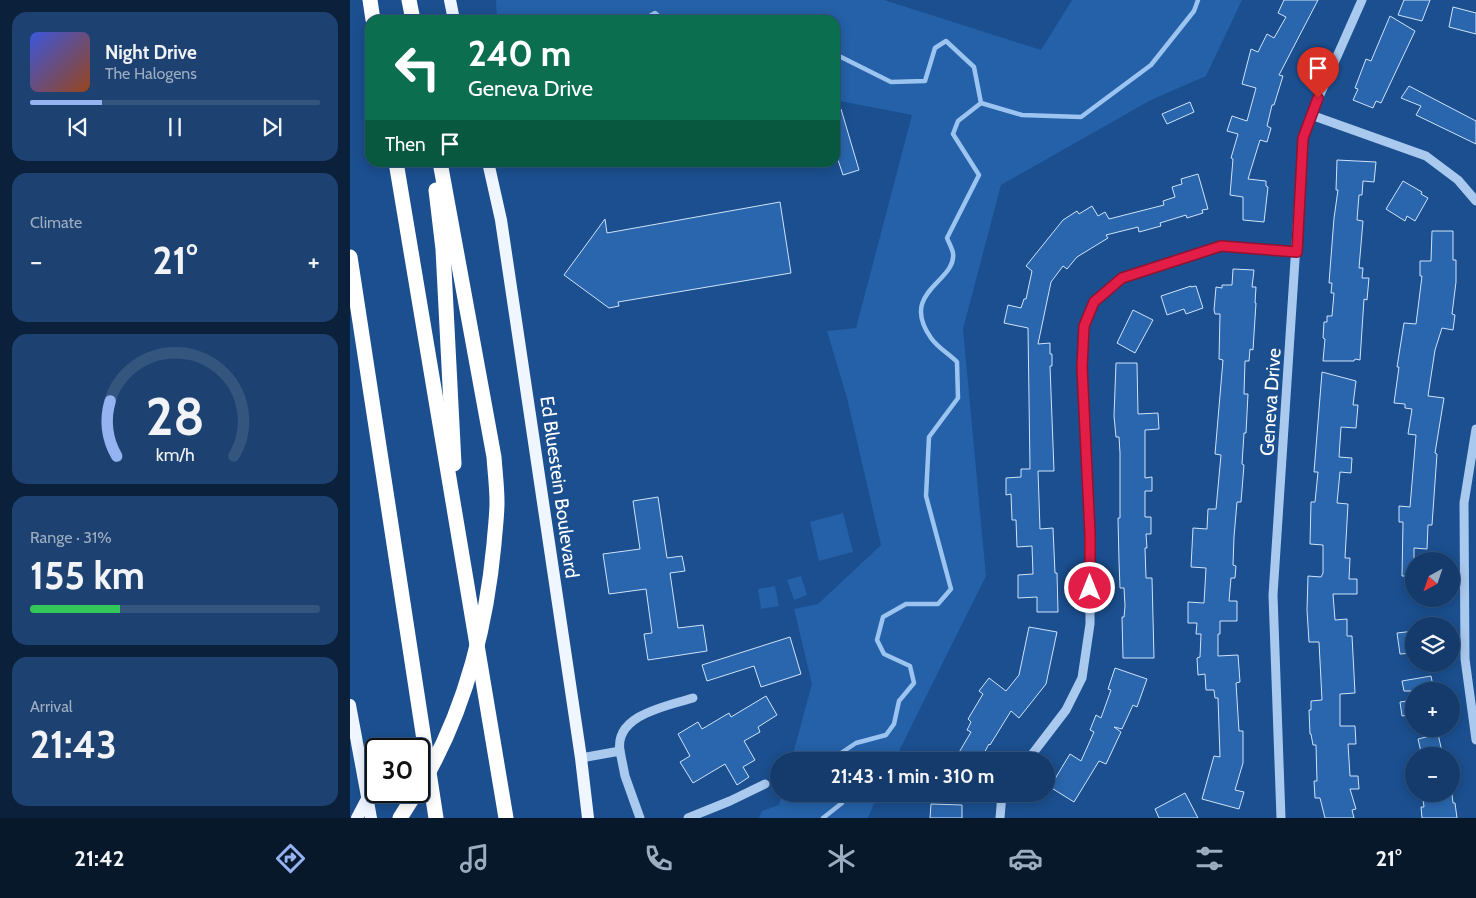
<!DOCTYPE html>
<meta charset="utf-8">
<style>
body{margin:0;font-family:Cabin,sans-serif;background:#1d4271;color:#f1f3f6;height:100vh;display:flex;flex-direction:column;font-size:19px;white-space:nowrap}
*{box-sizing:border-box;margin:0}
p{font-size:16px;color:#9dadc1}
.icon{flex:none;width:28px;height:28px;fill:none;stroke:currentColor;stroke-width:2;stroke-linecap:round;stroke-linejoin:round}
.map{position:relative;flex:1;overflow:hidden}
.sheet{display:flex;flex-direction:column;gap:12px;padding:12px;background:#0b203b;width:350px}
.sheet>*{flex:none}
.top-card{position:absolute;left:15px;top:15px;width:475px;height:152px;border-radius:15px;box-shadow:0 2px 12px #0003,0 0 0 1px #33557e;background:#0b6e4f;color:#fff;overflow:hidden}
.needle{width:32px;rotate:220deg}
.fabs{position:absolute;left:1055px;top:552px;display:grid;gap:10px}
.fabs a{display:grid;place-items:center;width:55px;height:55px;border-radius:50%;background:#143b6b;box-shadow:0 2px 12px #0003,0 0 0 1px #33557e;font-size:25px}
.speed{position:absolute;left:15px;top:738px;display:flex;gap:10px;font-size:25px;font-weight:700;text-align:center}
.speed>*{display:grid;place-content:center;width:65px;height:65px;border-radius:50%;background:#143b6b;box-shadow:0 2px 12px #0003,0 0 0 1px #33557e;line-height:1}
.speed .limit{border:2px solid #111;border-radius:8px;background:#fff;color:#111}
.pin{position:absolute;display:grid;place-items:center;width:42px;height:42px;color:#fff;margin:-51px -21px;border-radius:50% 50% 50% 0;rotate:-45deg;box-shadow:0 0 5px #0007}
.pin .icon{rotate:45deg}
.me{position:absolute;width:55px;margin:-28px;rotate:0deg;stroke-linejoin:round;filter:drop-shadow(0 0 4px #0008)}
.turn{display:flex;align-items:center;gap:18px;height:105px;padding:0 20px;font-size:22px}
.turn .icon{width:65px;height:65px;stroke-width:2.5}
.turn b{display:block;font-size:35px;line-height:42px}
.then{display:flex;align-items:center;height:48px;padding:0 20px;background:#0003;gap:10px;font-size:19px}
.big{font-size:38px;font-weight:700;line-height:1.1}
.sheet .tile{flex:1;display:flex;flex-direction:column;justify-content:center;gap:8px;min-width:0;padding:0 18px;border-radius:15px;background:#1d4271}
.sheet .dial{align-items:center;gap:0}
.dial svg{height:130px;overflow:visible;fill:none;stroke:#33557e;stroke-width:7;stroke-linecap:round;text-anchor:middle}
.dial text{fill:#f1f3f6;stroke:none}
.song{display:flex;align-items:center;gap:15px}
.cover{width:60px;height:60px;border-radius:8px;background:linear-gradient(135deg,hsl(230 70% 55%),hsl(20 70% 35%))}
.played{height:5px;border-radius:2px;background:linear-gradient(90deg,#95b2f1 25%,#33557e 25%)}
.keys{display:flex;justify-content:space-around;direction:ltr}
.heat{display:flex;justify-content:space-between;align-items:center;font-size:28px;direction:ltr}
.charge{height:8px;border-radius:4px;background:linear-gradient(90deg,#34c759 31%,#33557e 0)}
.trip{position:absolute;left:420px;top:752px;width:285px;height:50px;border-radius:25px;background:#143b6b;box-shadow:0 2px 12px #0003,0 0 0 1px #33557e;font-weight:700;line-height:50px;text-align:center}
.tab-bar{display:flex;height:80px;justify-content:space-around;align-items:center;background:#08182b;color:#9dadc1}
.tab-bar .icon{width:35px;height:35px}
.tab-bar .selected{color:#95b2f1}
.tab-bar b{font-size:22px;color:#f1f3f6}
main{display:flex;flex:1;min-height:0}
.map>svg:first-child{display:block}
</style>
<main>
<section class="sheet">
<div class="tile">
<div class="song"><i class="cover"></i><div><b>Night Drive</b><p>The Halogens</p></div></div>
<div class="played"></div>
<div class="keys"><svg class="icon" aria-label="previous" viewBox="0 0 24 24"><path d="M18 5L8 12l10 7zM5 5v14"/></svg><svg class="icon" aria-label="pause" viewBox="0 0 24 24"><path d="M8 5v14M16 5v14"/></svg><svg class="icon" aria-label="next" viewBox="0 0 24 24"><path d="M6 5l10 7-10 7zM19 5v14"/></svg></div>
</div>
<div class="tile"><p>Climate</p>
<div class="heat"><a>−</a><b class="big">21°</b><a>+</a></div>
</div>
<div class="tile dial"><svg viewBox="0 0 100 80">
<path d="M14 69A42 42 0 1 1 86 69"/>
<path d="M14 69A42 42 0 0 1 10 35" stroke="#95b2f1"/>
<text x="50" y="56" font-size="32" font-weight="700">28</text>
<text x="50" y="72" font-size="11">km/h</text>
</svg></div>
<div class="tile"><p>Range · 31%</p><b class="big">155 km</b><div class="charge"></div></div>
<div class="tile"><p>Arrival</p><b class="big">21:43</b></div>
</section>
<div class="map">
<svg width="1126" height="818" viewBox="0 0 1126 818">
<rect width="100%" height="100%" fill="#1b4f8f"/>
<g fill="#2461a8">
<path d="M146 0H534L691 50 722 0H892L856 76 801 100 651 185 613 329 636 576 544 761H441L462 684 444 609 468 604 531 545 497 398 477 331 506 328 562 115 485 100V20H147Z"/>
<path d="M493 513 503 552 469 561 460 522Z"/>
<path d="M451 576 457 595 444 600 437 580Z"/>
<path d="M425 586 429 606 411 609 408 589Z"/>
<path d="M432 794H528L518 818H409L412 811 429 805Z"/>
</g>
<g fill="none" stroke-linecap="round" stroke-linejoin="round">
<g stroke="#9cc4f0" stroke-width="4.5">
<path d="M293 20 305 13 313 20"/>
<path d="M485 54 541 82 575 81 585 48 596 41 624 67 631 103 672 115 731 117 801 65 844 11 848 0"/>
<path d="M491 761V753L506 743 536 735 544 724 549 701 564 683 560 666 534 654 527 640 533 617 556 604H588L601 589 576 496 579 437 608 398 607 362C599 354 587 347 581 338 548 291 607 282 603 253 602 248 599 243 597 238L629 175 603 134 608 121 631 103"/>
<path d="M473 818 492 803V794"/>
</g>
</g>
<g fill="#2a66ad" stroke="#cfe3fa">
<path d="M934 0H968L929 75 933 76 924 105H922L917 126 921 128 917 142 910 140 898 179 916 181V186L918 187 914 222 893 220V197L880 195 883 159 881 158 888 134 877 131 882 116 897 121 906 88 892 84 901 49 908 52 917 34 924 38 936 17 928 13Z"/>
<path d="M1054 0H1080L1072 21 1048 15Z"/>
<path d="M1103 7 1126 13V34L1099 27Z"/>
<path d="M1040 16 1065 31 1031 103 1026 101 1023 108 1003 100 1008 89 1005 88 1016 59 1021 61Z"/>
<path d="M1059 86 1126 121V144L1066 115 1071 106 1051 98Z"/>
<path d="M840 102 844 112 817 124 812 114Z"/>
<path d="M491 109 509 170 493 175 485 151V142L489 141 485 120V110Z"/>
<path d="M987 160 1026 162 1024 182 1013 181 1012 195H1009L1007 220 1013 221 1009 268H1013L1012 278H1019L1017 300 1014 299 1010 360 1005 359 1004 361H973L975 339 973 338 974 322H977V316H982L984 293H981L982 283H979L984 218 988 190H986Z"/>
<path d="M848 174 858 209 852 210 853 213 837 218 836 215 810 223 811 226 789 232 788 227 756 235 758 238 727 257 717 269 713 266 701 282 688 344 700 343V354H702V366H700L704 471H688L690 529 703 528 705 573H707L708 612H687V597L668 598V575L683 574 682 546 667 547 666 520H662L661 494 656 495V478L671 477V469H680L678 328 654 323 658 305 671 308 674 299H676L682 271 676 266 713 220 727 211 729 214 742 206 748 216 755 212 759 219 814 205 813 201 825 197 822 187 832 184 831 179Z"/>
<path d="M1053 181 1072 192 1071 194 1078 198 1065 221 1057 216 1055 221 1036 209Z"/>
<path d="M430 202 441 273 268 302 269 306 259 308 214 275 255 219 257 233Z"/>
<path d="M1082 231H1103V260H1106V282L1102 314 1105 315 1103 330 1092 328 1085 350 1078 396 1094 398 1085 453 1087 454 1082 525H1078L1077 549 1064 548V576H1052L1053 522H1049V506L1060 507 1066 435 1058 434 1062 409 1055 408V404L1044 403 1049 367H1047L1054 323 1066 324 1072 276H1070V261H1081Z"/>
<path d="M883 269 904 270 902 287H906L905 303H906L903 350 900 349 899 361H895L894 394H898L896 433H894L892 464 894 465 891 502H887L884 537 883 565 886 566 885 578H881L879 601H887V621H870V634H868V656L888 655 890 682 886 683 889 731H893V763L885 790 894 792 889 809 852 799 864 756 870 757 868 698H865L864 690H856L855 674 848 675 847 658 850 657 851 634H846L847 623H838V602L854 603 856 568 841 567 843 528 857 529 858 509H866L871 455 865 454 873 360 869 359 870 314H865L864 310 866 287 872 288V285H882Z"/>
<path d="M841 286V287L846 286 853 308 836 314 834 309 817 315 811 296Z"/>
<path d="M783 310 803 320 785 353 767 343Z"/>
<path d="M766 363H787L788 414 808 413 809 429 795 430V478L802 477V491H795V517H801V534H796L797 548H795L796 578H802L804 658H773L772 617H774L775 606 774 588H770L769 561 768 518H770V453L769 437H766L764 416Z"/>
<path d="M972 372 1006 381 1003 405H1008L1006 428 991 427 989 457 1002 458 1001 473 990 472 987 503 998 504 995 558H1000L999 579H1007V594H983L985 620 997 619V636H1002L1005 693 990 694V726H1005L1006 744H998L1000 776H1008L1009 789H1000L1006 809 1002 810 1004 818H975L970 798H965L964 781H967L966 745H963L961 734H960L959 710H961V701L972 700 969 642H959L957 610 958 576 971 577 973 573V545L960 544 961 502H965L968 472H964Z"/>
<path d="M308 497 317 558 332 556 335 571 320 573 328 628 353 625 357 651 298 660 294 634 302 633 296 589 259 594 253 554 290 549 283 501Z"/>
<path d="M679 627 707 632 696 684 669 718 661 711 640 745 639 744 633 755 631 754 627 761H604L621 732 617 730 621 722 618 719 633 694 629 691 639 678 656 691 669 675Z"/>
<path d="M1064 631V653L1050 654 1047 633Z"/>
<path d="M440 637 451 674 411 687 404 666 357 681 352 665Z"/>
<path d="M765 668 797 679 787 707 783 705 772 729 764 727 771 732 756 764 749 761 724 802 700 787 720 754 731 761 744 732 740 730 746 715 751 718 761 690 758 689Z"/>
<path d="M1081 676 1084 691H1054L1052 681Z"/>
<path d="M416 696 427 715 408 727 410 732 394 741 405 760 393 767 399 777 387 785 375 764 343 783 330 762 340 756 328 734 348 722 352 729 379 713 381 717Z"/>
<path d="M1064 700V714L1052 716 1050 702Z"/>
<path d="M1088 734 1093 756H1072L1068 739Z"/>
<path d="M835 793 848 818H809L805 809Z"/>
<path d="M1082 794H1102L1103 803H1105L1107 818H1072L1071 807H1074L1073 799 1083 798Z"/>
<path d="M581 804 612 805V818H580Z"/>
</g>
<g fill="none" stroke-linecap="round" stroke-linejoin="round">
<g stroke="#a9c9ee" stroke-width="9">
<path d="M961 115 1076 156 1108 180 1126 201"/>
<path d="M1126 429 1114 503 1115 659 1126 740"/>
<path d="M270 751C264 715 317 706 343 698"/>
<path d="M231 758 270 751 275 776 290 818"/>
<path d="M677 761 716 710 732 678 740 624V534L732 367 734 326 744 302 772 278 871 246 947 252"/>
<path d="M338 818 380 801 415 784"/>
<path d="M650 818 652 794"/>
<path d="M931 818 923 595 953 138 961 115 1012 0"/>
</g>
<g stroke="#f0f6ff" stroke-width="12">
<path d="M100 0 104 20"/>
<path d="M138 162 151 220 231 758 238 818"/>
<path d="M0 705 21 818"/>
<path d="M7 818 17 799"/>
</g>
<g stroke="#fff" stroke-width="15">
<path d="M20 0 23 20"/>
<path d="M59 0 63 20"/>
<path d="M46 162 156 818"/>
<path d="M86 190 93 249 104 464"/>
<path d="M0 257 86 818"/>
<path d="M69 789C114 714 136 630 144 544 145 530 147 516 147 502 147 487 145 472 144 457L90 162"/>
<path d="M50 818 67 791"/>
</g>
</g>
<g fill="none" stroke-linecap="round" stroke-linejoin="round">
<g stroke="#92132f" stroke-width="12">
<path id="route" d="M740 588V534L732 367 734 326 744 302 772 278 871 246 947 252 953 138 968 98"/>
</g>
<use href="#route" stroke="#e11d48" stroke-width="9"/>
</g>
<g text-anchor="middle" stroke-width="5" stroke-linejoin="round" paint-order="stroke">
<g font-size="19" fill="#fff" stroke="#1b4f8f">
<text transform="translate(920 402) rotate(-86)" y="7">Geneva Drive</text>
<text transform="translate(210 487) rotate(82)" y="7">Ed Bluestein Boulevard</text>
</g>
</g>
</svg>
<div class="fabs">
<a><svg class="needle" viewBox="-14 -14 28 28"><path d="M0-13l5 13h-10z" fill="#e53935"/><path d="M0 13l5-13h-10z" fill="#9dadc1"/></svg></a>
<a><svg class="icon" aria-label="layers" viewBox="0 0 24 24"><path d="M12 4l9 5-9 5-9-5zM3 14l9 5 9-5"/></svg></a>
<a>+</a>
<a>−</a>
</div>
<div class="speed"><div class="limit">30</div></div>
<div class="pin" style="left:968px;top:98px;background:#d93025"><svg class="icon" aria-label="arrive" viewBox="0 0 24 24"><path d="M6 21V4h12l-3 4 3 4H6"/></svg></div>
<svg class="me" style="left:740px;top:588px" viewBox="-20 -20 40 40"><circle r="17" fill="#e11d48" stroke="#fff" stroke-width="3"/><path d="M0-11L8 9 0 5-8 9z" fill="#fff"/></svg>
<div class="trip">21:43 · 1 min · 310 m</div>
<div class="top-card">
<div class="turn"><svg class="icon" aria-label="left" viewBox="0 0 24 24"><path d="M17 20v-9H6M10 6l-5 5 5 5"/></svg><div><b>240 m</b>Geneva Drive</div></div>
<div class="then">Then<svg class="icon" aria-label="arrive" viewBox="0 0 24 24"><path d="M6 21V4h12l-3 4 3 4H6"/></svg></div>
</div>
</div>
</main>
<nav class="tab-bar">
<b>21:42</b>
<svg class="icon selected" aria-label="directions" viewBox="0 0 24 24"><path d="M12 3l9 9-9 9-9-9zM9 14v-3h6M13 9l2 2-2 2"/></svg>
<svg class="icon" aria-label="music" viewBox="0 0 24 24"><path d="M9 18V5l10-2v13"/><circle cx="6" cy="18" r="3"/><circle cx="16" cy="16" r="3"/></svg>
<svg class="icon" aria-label="phone" viewBox="0 0 24 24"><path d="M5 4h4l2 5-3 2q2 4 5 5l2-3 5 2v4C11 20 4 13 5 4z"/></svg>
<svg class="icon" aria-label="climate" viewBox="0 0 24 24"><path d="M12 3v18M4 7l16 10M4 17L20 7"/></svg>
<svg class="icon" aria-label="car" viewBox="0 0 24 24"><path d="M5 17H2v-5l4-1 3-4h7l3 4 3 1v5h-3M9 17h6M6 11h13"/><circle cx="7" cy="17" r="2"/><circle cx="17" cy="17" r="2"/></svg>
<svg class="icon" aria-label="filters" viewBox="0 0 24 24"><path d="M4 7h16M4 17h16"/><circle cx="9" cy="7" r="2"/><circle cx="15" cy="17" r="2"/></svg>
<b>21°</b>
</nav>
